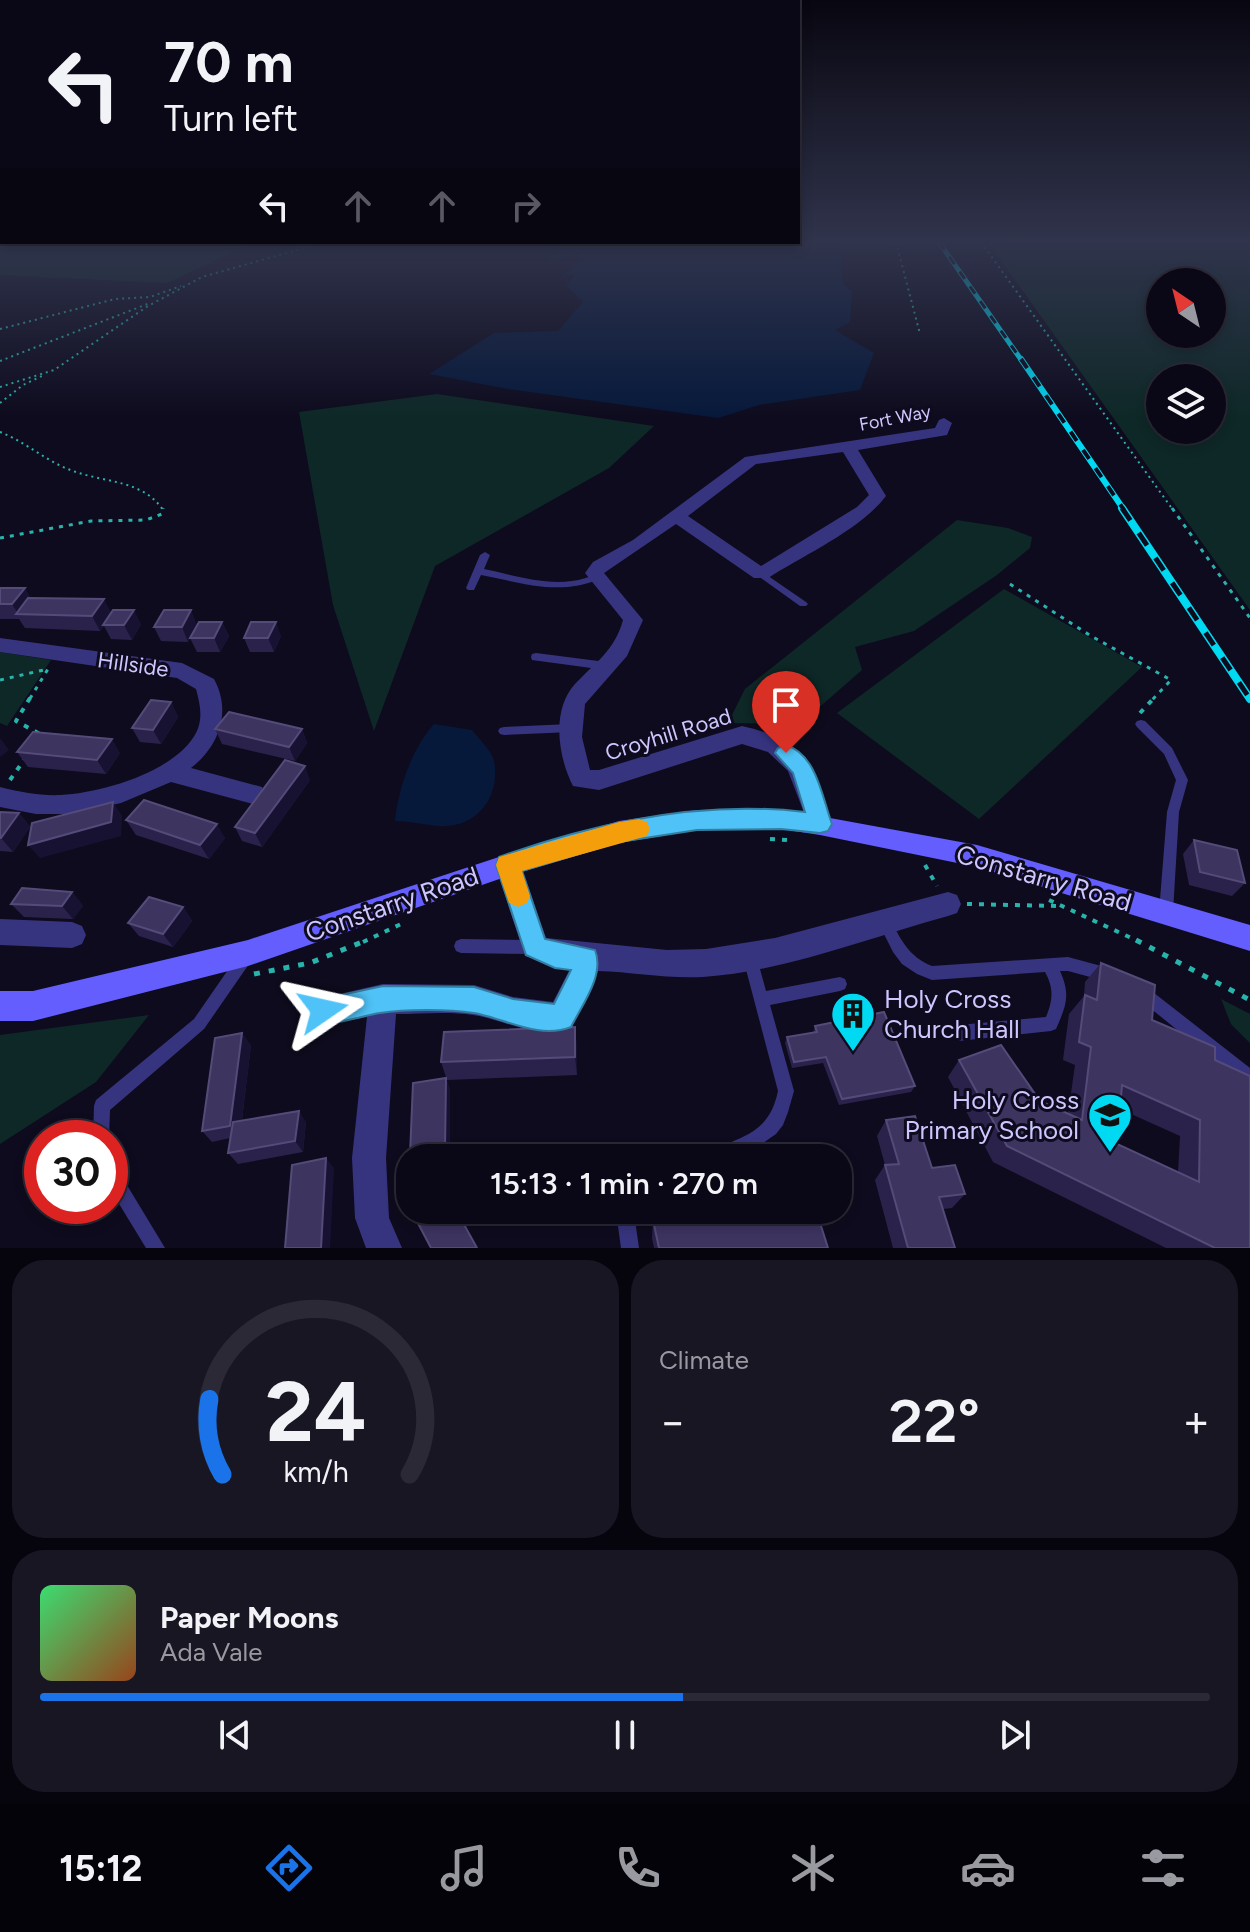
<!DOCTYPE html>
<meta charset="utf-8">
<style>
body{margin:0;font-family:Figtree,sans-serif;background:#181623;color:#f1f3f6;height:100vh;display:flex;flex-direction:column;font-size:30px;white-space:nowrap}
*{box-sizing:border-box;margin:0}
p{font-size:26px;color:#999aa1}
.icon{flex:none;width:44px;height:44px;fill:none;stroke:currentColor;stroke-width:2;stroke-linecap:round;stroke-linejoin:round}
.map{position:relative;height:1248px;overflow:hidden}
.sheet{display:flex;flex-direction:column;gap:12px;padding:12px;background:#06040c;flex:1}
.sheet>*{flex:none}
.top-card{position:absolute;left:0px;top:0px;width:800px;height:244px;box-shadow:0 4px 12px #0003,0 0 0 2px #2a2935;background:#0a0816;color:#f1f3f6;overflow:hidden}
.needle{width:52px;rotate:325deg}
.controls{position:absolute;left:1146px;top:268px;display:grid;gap:16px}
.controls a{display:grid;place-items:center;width:80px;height:80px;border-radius:50%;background:#0a0816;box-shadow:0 4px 12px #0003,0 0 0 2px #2a2935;font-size:40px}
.speed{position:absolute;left:24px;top:1120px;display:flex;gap:16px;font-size:40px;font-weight:700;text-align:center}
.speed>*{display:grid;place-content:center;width:104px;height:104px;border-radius:50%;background:#0a0816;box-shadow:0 4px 12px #0003,0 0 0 2px #2a2935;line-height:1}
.speed .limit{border:12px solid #d22;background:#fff;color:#111}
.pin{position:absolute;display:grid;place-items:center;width:68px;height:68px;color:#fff;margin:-82px -34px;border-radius:50% 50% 50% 0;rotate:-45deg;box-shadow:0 0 8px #0007}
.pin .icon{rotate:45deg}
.me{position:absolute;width:88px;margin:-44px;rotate:79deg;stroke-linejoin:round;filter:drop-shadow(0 0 6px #0008)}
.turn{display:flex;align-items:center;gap:28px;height:168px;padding:0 32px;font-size:36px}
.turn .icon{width:104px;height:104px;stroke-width:2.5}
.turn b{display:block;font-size:56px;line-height:68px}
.lanes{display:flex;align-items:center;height:76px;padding:0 32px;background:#0003;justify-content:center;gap:40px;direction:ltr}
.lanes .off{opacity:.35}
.big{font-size:60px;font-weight:600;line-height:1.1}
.sheet .card{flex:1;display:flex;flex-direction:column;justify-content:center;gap:12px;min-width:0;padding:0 28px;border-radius:32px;background:#181623}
.sheet .dial{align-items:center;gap:0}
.dial svg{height:208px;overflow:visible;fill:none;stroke:#2a2935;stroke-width:7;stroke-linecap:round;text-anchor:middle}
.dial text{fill:#f1f3f6;stroke:none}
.song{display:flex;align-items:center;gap:24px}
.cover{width:96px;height:96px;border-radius:12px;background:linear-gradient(135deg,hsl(140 70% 55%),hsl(20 70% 35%))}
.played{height:8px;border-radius:4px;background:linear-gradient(90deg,#1a73e8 55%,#2a2935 55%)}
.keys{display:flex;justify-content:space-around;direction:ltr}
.heat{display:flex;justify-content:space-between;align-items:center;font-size:44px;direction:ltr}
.sheet .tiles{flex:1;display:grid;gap:12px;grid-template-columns:1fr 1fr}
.card:last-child{grid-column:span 2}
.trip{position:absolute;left:396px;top:1144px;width:456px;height:80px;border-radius:32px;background:#0a0816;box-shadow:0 4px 12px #0003,0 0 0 2px #2a2935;font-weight:600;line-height:80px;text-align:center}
.tabs{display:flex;height:128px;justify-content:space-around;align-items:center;background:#040309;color:#999aa1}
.tabs .icon{width:56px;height:56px}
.tabs .selected{color:#1a73e8}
.tabs b{font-size:36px;color:#f1f3f6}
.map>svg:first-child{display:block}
</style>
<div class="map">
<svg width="1250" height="1248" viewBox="0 0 1250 1248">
<rect width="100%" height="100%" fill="#0e0b1e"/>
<g fill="#0e2827" fill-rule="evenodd">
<path d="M0 242H254L167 283 0 275Z"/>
<path d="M988 242H1250V610ZM1212 282V334H1160V282ZM1160 378H1212V430H1160Z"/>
<path d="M437 394 654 426 609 468 435 566 374 731 333 605 299 412Z"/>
<path d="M957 520 1008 528 1032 537 1030 548 997 575 914 631 855 647 862 670 800 724 728 723 745 689Z"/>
<path d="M1004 589 1142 667 979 819 837 713Z"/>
<path d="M0 652 51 660 7 726 0 723Z"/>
<path d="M1221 999 1250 1014V1043L1231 1024Z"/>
<path d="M149 1015 96 1082 0 1144V1035Z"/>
</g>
<g fill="#07193b">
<path d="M570 242H841L843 283 852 292 850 322 835 330 874 353 860 390 759 405 718 418 508 389 429 374 494 333 558 331 583 302 566 285 576 274 560 277 580 261 579 252 549 262 552 254Z"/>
<path d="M434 724 472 730C479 739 492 751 494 761 501 797 476 829 439 826 424 825 411 821 395 821 398 789 412 749 434 724Z"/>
</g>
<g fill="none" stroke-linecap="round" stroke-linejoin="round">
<g stroke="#28b3ab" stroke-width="2" stroke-dasharray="2 4" stroke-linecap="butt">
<path d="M896 242 920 334"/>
<path d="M981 242 1173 510"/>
<path d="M0 329 115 299 150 297 181 286"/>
<path d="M0 361 150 303"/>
<path d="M0 387 54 370 148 306 202 277 325 242"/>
<path d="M0 403 23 385 44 375"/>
<path d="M0 432C26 442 47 462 73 471 106 483 143 480 163 510"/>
</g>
<g stroke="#28b3ab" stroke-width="3" stroke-dasharray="4 6" stroke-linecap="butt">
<path d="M1172 508 1250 618"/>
<path d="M0 538 91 521 146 520 162 514 163 508"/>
<path d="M1010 584 1091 636 1171 680 1152 700"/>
<path d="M0 680 48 669 29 700"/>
</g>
<g stroke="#28b3ab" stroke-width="4" stroke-dasharray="5 7" stroke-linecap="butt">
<path d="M30 698 16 721 40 734"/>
<path d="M1140 713 1154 698"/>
<path d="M10 780 24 760"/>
<path d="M770 839 787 840"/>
<path d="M925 865 937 886"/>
<path d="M1049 900 1140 942"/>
<path d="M967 904 1059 906"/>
<path d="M363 942 401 924"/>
</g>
<g stroke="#28b3ab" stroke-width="5" stroke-dasharray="6 9" stroke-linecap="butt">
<path d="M1136 940 1250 1000"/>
<path d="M254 974 310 963 367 940"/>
</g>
<g fill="#37347f" fill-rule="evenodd">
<path d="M485 552 490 555 484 569C513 575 543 585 572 581 581 580 589 577 597 574L602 577 600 579C559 596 523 583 481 575L474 590H468L466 588 480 555Z"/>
<path d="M761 571 806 602 808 604 806 606H800L758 576 756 574Z"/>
<path d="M536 653 606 662 610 663 611 666 610 669 606 670 532 660 531 657 532 654Z"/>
<path d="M1141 720 1145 721 1172 748 1188 780 1179 812 1173 912 1171 916 1166 918 1161 916 1159 912 1167 812 1176 780 1164 754 1137 727 1135 724 1137 721Z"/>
<path d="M571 724 575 725 577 728 575 731 571 732 504 735 500 734 498 731 500 728 504 727Z"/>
<path d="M885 916 890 918C900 939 909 957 932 966L1068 957 1105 967 1110 969 1112 974 1110 979 1105 981 1068 971H1060C1071 995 1066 1006 1056 1029L1051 1031 959 1041 954 1038 951 1033 954 1028 959 1025 1046 1017C1053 1000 1054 988 1045 972L932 980 917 974 902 964 893 952 878 922 880 918Z"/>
<path d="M461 939 535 940 540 942 542 947 540 952 535 954 461 953 456 951 454 946 456 941Z"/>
<path d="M750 951 755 953 757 958 766 991 840 977 845 979 847 984 845 989 840 991 770 1005 794 1091 788 1112 783 1125 776 1134 756 1148 733 1158H704L706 1152C742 1137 769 1134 778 1091L743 958 745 953Z"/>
<path d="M244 952 249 954 251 959 249 964 204 1029 110 1110 109 1138H93L94 1106 96 1100 194 1019 239 954Z"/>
<path d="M1144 987 1149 989 1250 1068V1086L1244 1084 1139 999 1137 994 1139 989Z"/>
<path d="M110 1165 116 1167 165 1248H146L110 1189Z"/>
<path d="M622 1210H640L635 1220 639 1248H621L617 1219Z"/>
</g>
<g fill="#37347f" fill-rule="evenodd">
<path d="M944 418 952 423 947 435 858 450 886 496C860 530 804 555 768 578H754L676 524 604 573 643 620 627 656 585 704 582 737 590 770H599L742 726C806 740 814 766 832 824L829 831 820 835 811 831 788 771 768 752 742 744 599 790 573 786C558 757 551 710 575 684 595 663 615 650 623 620L585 573 593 562 633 540 745 457 935 428 939 420ZM843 452 869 495 857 507 761 566 688 516 756 464Z"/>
<path d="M0 638 182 663 214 679C232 712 219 746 191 768L262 787 265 794 262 801 253 804 171 782 121 803 73 814H36L0 807V787C20 792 40 796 61 795 102 793 178 771 197 731 203 717 200 704 196 689L177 678 0 652Z"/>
<path d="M508 854 517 857 521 865 546 938 667 950 706 949 775 938 948 892 957 895 961 904 957 913 948 916C868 938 786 971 703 977 667 979 633 972 598 971L571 1028C540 1042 504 1019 473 1015 448 1011 421 1014 396 1014L386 1158 389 1218 402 1248H366L355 1218 352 1158 367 1017 323 1025 313 1020 308 1010 313 1000 383 984 474 985 513 997 553 1002 570 969 525 956 495 865 499 857Z"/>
<path d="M0 919 72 922 82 926 86 935 82 944 72 948 0 945Z"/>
</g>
<path fill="#645eff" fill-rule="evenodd" d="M781 809 977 845 1250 925V951L977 867 820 835 781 829 697 830 619 843 508 876 248 966 33 1021H0V991H33L248 940 508 854 619 821 697 810Z"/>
<g stroke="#00d9f2" stroke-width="5">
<path id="rail-far2" d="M939 242 1022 361"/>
</g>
<g stroke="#00d9f2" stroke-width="6">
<path id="rail-far1" d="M1021 359 1124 510"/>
</g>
<g stroke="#00d9f2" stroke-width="8">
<path id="rail" d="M1122 508 1250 699"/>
</g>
<use href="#rail-far2" stroke="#0e0b1e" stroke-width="3" stroke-dasharray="9" stroke-linecap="butt"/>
<use href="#rail-far1" stroke="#0e0b1e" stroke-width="4" stroke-dasharray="11" stroke-linecap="butt"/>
<use href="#rail" stroke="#0e0b1e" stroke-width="5" stroke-dasharray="15" stroke-linecap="butt"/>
</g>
<g fill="#2b224c" fill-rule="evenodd">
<path d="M0 588 31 598 111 613 141 624 132 640 111 639 104 626 100 631 25 628 19 619H0Z"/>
<path d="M222 622 229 636 220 652H197L190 638Z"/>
<path d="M197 625 188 642 161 641 154 627Z"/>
<path d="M281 636 274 652H250L244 638Z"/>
<path d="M171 702 178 717 161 744 140 742 132 728Z"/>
<path d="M215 729H302L307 743 295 761 222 744Z"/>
<path d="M17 752 120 753 106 774 28 767Z"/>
<path d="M310 780 262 847 242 841 235 827Z"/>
<path d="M0 812 19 813 30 827 13 852 0 851Z"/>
<path d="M126 820 225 838 209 859 136 835Z"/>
<path d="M1194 840 1245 883 1232 896 1189 885 1183 854Z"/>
<path d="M72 892 83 906 73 919 24 917 11 904Z"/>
<path d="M183 907 192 921 173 947 139 936 128 923Z"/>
<path d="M1101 963 1152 1020 1215 1060 1250 1248H1166L993 1162 948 1077 959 1060 1068 1114 1075 1065 1063 1060 1069 1014 1084 996 1085 982ZM1120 1109 1180 1136 1178 1172 1117 1144Z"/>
<path d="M815 1026 915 1086 911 1092 839 1105 823 1063 792 1068 785 1043 787 1037 813 1033Z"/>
<path d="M251 1045 242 1120 306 1122 303 1152 238 1164 228 1153 230 1138 212 1142 202 1131Z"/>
<path d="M577 1045V1075L447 1080 441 1062Z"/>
<path d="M446 1078 450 1090V1158H412L410 1155Z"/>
<path d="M886 1120 932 1168 965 1194 952 1208 943 1209 955 1248H893L875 1180 885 1165 877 1136Z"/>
<path d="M653 1220 828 1248H654L652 1238Z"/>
</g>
<g fill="#181232">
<path d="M25 588 34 603 18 614 12 604Z"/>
<path d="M104 599 112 614 100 631 92 616Z"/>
<path d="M134 610 141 624 132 640 124 625Z"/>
<path d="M191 610 197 625 188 642 182 627Z"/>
<path d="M222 622 229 636 220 652 214 638Z"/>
<path d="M276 622 281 636 274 652 268 638Z"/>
<path d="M171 702 178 717 161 744 153 730Z"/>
<path d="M302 729 307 743 295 761 289 747Z"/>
<path d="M0 738 9 750 0 757Z"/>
<path d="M112 739 120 753 106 774 97 760Z"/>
<path d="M305 766 310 780 262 847 255 833Z"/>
<path d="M113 802 122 816 121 836 40 858 28 845Z"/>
<path d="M19 813 30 827 13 852 1 838Z"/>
<path d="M217 824 225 838 209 859 200 845Z"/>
<path d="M72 892 83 906 73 919 62 906Z"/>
<path d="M183 907 192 921 173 947 163 934Z"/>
<path d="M575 1027 577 1045V1075L575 1057Z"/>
<path d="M242 1033 251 1045 240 1136 230 1126Z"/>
<path d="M446 1078 450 1090V1158L445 1150Z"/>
<path d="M299 1111 306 1122 303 1152 295 1141Z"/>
<path d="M326 1158 334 1168 330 1248H321Z"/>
</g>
<g fill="#3d3460" stroke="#544b79" stroke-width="2" fill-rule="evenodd">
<path d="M0 588H25L12 604H0Z"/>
<path d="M28 598 104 599 92 616 16 614Z"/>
<path d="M113 610H134L124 625H103Z"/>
<path d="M164 610H191L182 627H154Z"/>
<path d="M199 622H222L214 638H190Z"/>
<path d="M251 622H276L268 638H244Z"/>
<path d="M151 700 171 702 153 730 132 728Z"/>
<path d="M229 712 302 729 289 747 215 729Z"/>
<path d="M33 732 112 739 97 760 17 752Z"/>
<path d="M285 760 305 766 255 833 235 827Z"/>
<path d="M144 800 217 824 200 845 126 820Z"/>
<path d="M113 802 111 822 28 845 32 823Z"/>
<path d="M0 812 19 813 1 838H0Z"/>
<path d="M1194 840 1237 850 1245 883 1200 872Z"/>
<path d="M22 888 72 892 62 906 11 904Z"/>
<path d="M149 897 183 907 163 934 128 923Z"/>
<path d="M1101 963 1155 985 1152 1020 1215 1047V1060L1250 1076V1248H1215L1007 1146 959 1060 1001 1045 1040 1101 1082 1120 1091 1047 1079 1042 1085 995 1097 1000ZM1122 1085 1200 1120 1199 1182 1117 1144Z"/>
<path d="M884 1012 915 1086 842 1099 826 1057 794 1062 787 1037 817 1032 815 1026Z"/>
<path d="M575 1027V1057L441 1062 444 1032Z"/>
<path d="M242 1033 230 1126 202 1131 215 1038Z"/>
<path d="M446 1078 445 1150 410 1155 413 1083Z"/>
<path d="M299 1111 295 1141 228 1153 233 1122Z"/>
<path d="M915 1116 932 1168 955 1165 965 1194 939 1197 955 1248H908L885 1165 899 1164 886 1120Z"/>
<path d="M326 1158 321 1248H285L292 1165Z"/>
<path d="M410 1174V1209L397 1184Z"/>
<path d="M411 1210H456L477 1248H431Z"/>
<path d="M691 1210H816L828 1248H659L653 1220Z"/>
</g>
<linearGradient id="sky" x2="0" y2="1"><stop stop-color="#080610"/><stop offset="0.58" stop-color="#30344c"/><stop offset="1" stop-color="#30344c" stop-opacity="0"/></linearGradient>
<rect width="1250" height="417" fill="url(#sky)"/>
<path fill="#4fc3f7" stroke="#337fa1" stroke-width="2" d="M786 745C817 755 822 797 832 824L828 831 820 833 781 829 697 830 619 842 522 871 545 939 595 950C605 975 582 1005 571 1027 539 1040 504 1018 474 1013 449 1009 405 1009 380 1013 359 1016 333 1028 313 1020L309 1010 313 1001 383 986 474 987 513 999 554 1004 571 970 555 968 526 955 496 865 499 857C596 822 703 800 805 812L793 773 775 753 778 748Z"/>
<path fill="#f59e0b" d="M639 819 647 822 650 829 647 836 522 871 530 896 527 903 518 907 509 903 496 865 499 857 619 822Z"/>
<defs>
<g id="building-pin" transform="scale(2.3)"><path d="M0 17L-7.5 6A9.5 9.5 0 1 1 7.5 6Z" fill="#00d9f2" stroke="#0e0b1e"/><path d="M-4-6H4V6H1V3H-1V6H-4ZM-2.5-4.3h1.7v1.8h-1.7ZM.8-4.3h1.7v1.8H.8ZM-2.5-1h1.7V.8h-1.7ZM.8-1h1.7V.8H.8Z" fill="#111"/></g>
<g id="school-pin" transform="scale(2.3)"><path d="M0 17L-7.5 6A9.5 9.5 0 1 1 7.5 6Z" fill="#00d9f2" stroke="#0e0b1e"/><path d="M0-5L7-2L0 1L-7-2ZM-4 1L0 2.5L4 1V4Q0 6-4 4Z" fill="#111"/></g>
</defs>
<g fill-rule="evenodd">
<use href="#building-pin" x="853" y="1014"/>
<use href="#school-pin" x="1110" y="1115"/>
</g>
<g text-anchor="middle" stroke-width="6" stroke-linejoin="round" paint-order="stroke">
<g font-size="18" fill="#cec7ff" stroke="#0e0b1e">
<text transform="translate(895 418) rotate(-11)" y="6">Fort Way</text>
</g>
<g font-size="22" fill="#cec7ff" stroke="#0e0b1e">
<text transform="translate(133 664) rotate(8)" y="8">Hillside</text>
<text transform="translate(668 734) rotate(-17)" y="8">Croyhill Road</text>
</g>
<g font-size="26" fill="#cec7ff" stroke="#0e0b1e">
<text transform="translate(1044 878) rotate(16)" y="9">Constarry Road</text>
<text transform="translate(392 904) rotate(-19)" y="9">Constarry Road</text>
</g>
<g font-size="26" fill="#cec7ff" stroke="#0e0b1e" text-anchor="start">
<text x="884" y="1008">Holy Cross<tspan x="884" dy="30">Church Hall</tspan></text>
<text x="1079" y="1109" text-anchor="end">Holy Cross<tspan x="1079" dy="30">Primary School</tspan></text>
</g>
</g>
</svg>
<div class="controls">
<a><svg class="needle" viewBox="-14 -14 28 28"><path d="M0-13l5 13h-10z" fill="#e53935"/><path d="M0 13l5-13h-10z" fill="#999aa1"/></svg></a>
<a><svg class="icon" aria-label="layers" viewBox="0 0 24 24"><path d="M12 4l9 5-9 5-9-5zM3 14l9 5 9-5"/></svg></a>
</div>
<div class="speed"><div class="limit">30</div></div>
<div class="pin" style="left:786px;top:753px;background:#d93025"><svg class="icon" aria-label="arrive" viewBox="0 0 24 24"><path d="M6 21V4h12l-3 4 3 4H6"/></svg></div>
<svg class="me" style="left:323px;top:1010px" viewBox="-20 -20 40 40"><path d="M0-17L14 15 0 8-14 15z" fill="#4fc3f7" stroke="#fff" stroke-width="4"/></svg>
<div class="trip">15:13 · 1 min · 270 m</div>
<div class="top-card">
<div class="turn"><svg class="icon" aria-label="left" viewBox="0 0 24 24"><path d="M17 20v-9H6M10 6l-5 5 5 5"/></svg><div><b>70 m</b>Turn left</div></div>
<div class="lanes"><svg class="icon" aria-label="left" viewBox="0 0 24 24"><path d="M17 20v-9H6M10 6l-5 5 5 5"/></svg><svg class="icon off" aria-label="ahead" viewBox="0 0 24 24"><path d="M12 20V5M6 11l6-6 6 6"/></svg><svg class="icon off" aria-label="ahead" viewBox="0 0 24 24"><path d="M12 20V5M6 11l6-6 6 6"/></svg><svg class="icon off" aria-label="right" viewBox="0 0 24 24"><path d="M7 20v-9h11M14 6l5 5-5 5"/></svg></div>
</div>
</div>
<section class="sheet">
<div class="tiles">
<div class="card dial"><svg viewBox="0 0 100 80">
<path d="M14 69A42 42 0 1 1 86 69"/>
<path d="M14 69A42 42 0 0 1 9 40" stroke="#1a73e8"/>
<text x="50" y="56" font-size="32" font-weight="700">24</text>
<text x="50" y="72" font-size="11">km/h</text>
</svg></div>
<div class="card"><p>Climate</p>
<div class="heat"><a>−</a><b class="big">22°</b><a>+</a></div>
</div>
<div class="card">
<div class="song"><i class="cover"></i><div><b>Paper Moons</b><p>Ada Vale</p></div></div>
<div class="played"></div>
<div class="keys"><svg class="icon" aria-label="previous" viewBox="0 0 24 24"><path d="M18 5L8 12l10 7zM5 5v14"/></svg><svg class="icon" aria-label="pause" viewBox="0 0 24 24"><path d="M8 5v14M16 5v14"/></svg><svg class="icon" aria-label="next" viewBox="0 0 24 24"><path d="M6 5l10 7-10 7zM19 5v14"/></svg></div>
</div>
</div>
</section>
<nav class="tabs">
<b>15:12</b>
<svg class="icon selected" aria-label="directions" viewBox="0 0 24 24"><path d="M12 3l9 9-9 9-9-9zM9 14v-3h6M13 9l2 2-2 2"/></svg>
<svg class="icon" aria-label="music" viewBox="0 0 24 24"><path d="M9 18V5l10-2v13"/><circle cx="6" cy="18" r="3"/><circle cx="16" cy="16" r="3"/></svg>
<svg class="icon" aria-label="phone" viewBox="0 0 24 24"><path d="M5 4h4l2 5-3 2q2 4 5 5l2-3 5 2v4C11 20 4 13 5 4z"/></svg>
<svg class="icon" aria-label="climate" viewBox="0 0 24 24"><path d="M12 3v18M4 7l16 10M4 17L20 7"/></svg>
<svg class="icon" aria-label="car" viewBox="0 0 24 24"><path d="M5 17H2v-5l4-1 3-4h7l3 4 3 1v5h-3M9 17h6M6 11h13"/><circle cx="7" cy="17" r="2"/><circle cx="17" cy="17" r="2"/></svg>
<svg class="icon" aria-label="filters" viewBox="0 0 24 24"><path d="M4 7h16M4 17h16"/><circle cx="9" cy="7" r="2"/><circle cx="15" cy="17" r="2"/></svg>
</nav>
